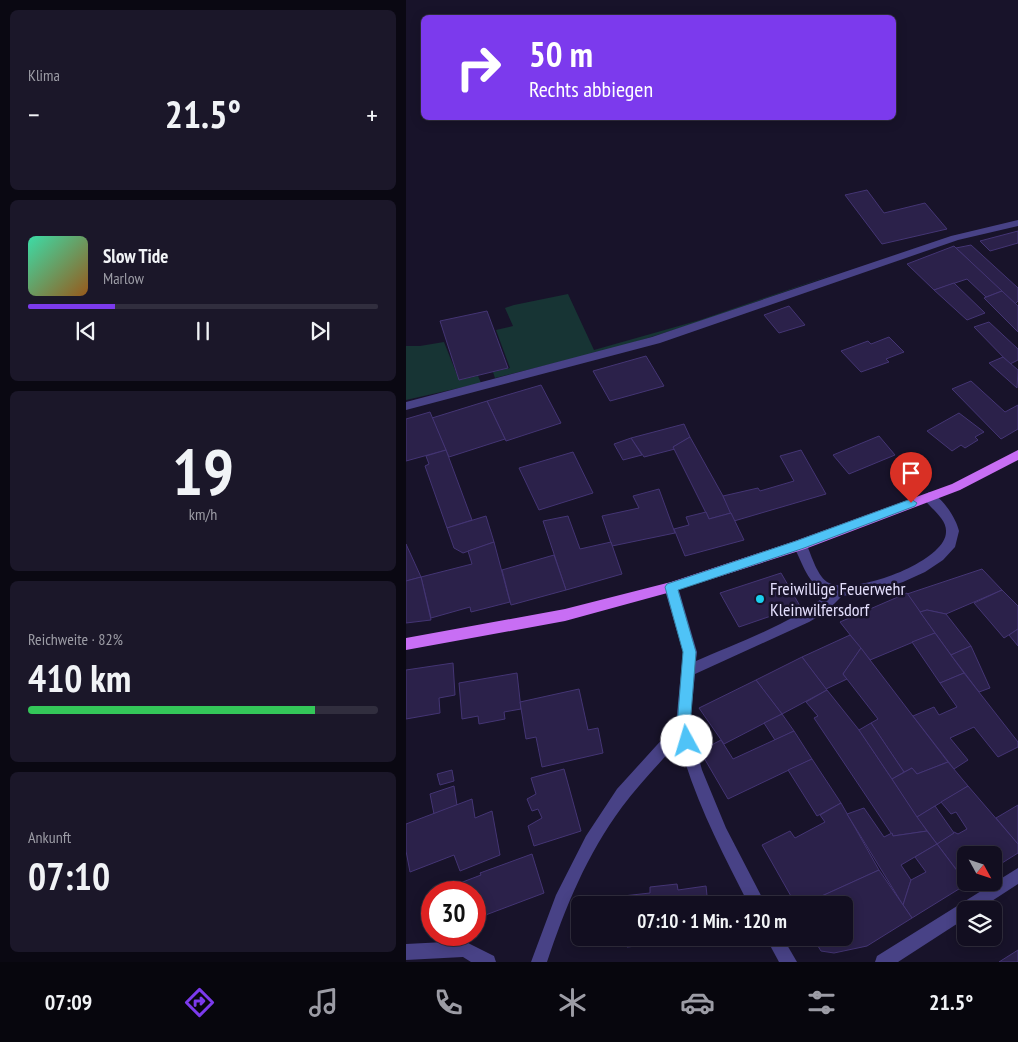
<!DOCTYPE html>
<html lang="de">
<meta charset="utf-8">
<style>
body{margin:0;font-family:"PT Sans Narrow",sans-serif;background:#1b1729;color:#f1f3f6;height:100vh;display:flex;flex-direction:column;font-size:19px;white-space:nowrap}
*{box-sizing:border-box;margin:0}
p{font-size:16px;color:#9c9ca5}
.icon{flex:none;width:28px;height:28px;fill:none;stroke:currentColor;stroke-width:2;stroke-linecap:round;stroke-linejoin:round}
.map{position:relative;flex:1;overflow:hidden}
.sheet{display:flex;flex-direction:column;gap:10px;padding:10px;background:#0a0812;width:406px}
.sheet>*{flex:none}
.banner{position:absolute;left:15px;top:15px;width:475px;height:105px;border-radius:8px;box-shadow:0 2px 12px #0003,0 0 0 1px #312e3e;background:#7c3aed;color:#fff;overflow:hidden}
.needle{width:32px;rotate:130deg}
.fabs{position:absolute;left:551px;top:846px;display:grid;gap:10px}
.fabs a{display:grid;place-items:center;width:45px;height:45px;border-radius:8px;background:#120e20;box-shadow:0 2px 12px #0003,0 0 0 1px #312e3e;font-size:25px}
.speed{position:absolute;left:15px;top:881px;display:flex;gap:10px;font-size:25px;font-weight:700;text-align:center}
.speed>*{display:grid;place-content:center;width:65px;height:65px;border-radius:50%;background:#120e20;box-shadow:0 2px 12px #0003,0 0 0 1px #312e3e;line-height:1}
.speed .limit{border:8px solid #d22;background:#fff;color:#111}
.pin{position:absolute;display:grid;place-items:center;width:42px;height:42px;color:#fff;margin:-51px -21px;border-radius:50% 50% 50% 0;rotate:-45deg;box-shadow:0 0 5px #0007}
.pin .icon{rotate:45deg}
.me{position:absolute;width:55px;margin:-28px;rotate:354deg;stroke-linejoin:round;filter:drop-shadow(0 0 4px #0008)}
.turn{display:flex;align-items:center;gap:18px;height:105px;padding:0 25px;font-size:22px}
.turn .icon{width:65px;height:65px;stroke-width:2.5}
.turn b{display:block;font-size:35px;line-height:42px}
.big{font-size:38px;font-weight:700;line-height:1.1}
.sheet .widget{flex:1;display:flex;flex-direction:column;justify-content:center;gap:8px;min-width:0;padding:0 18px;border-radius:8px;background:#1b1729}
.sheet .dial{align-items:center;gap:0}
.dial b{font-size:65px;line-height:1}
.song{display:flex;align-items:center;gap:15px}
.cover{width:60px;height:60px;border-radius:8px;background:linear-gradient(135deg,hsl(160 70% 55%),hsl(30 70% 35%))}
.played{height:5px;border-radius:2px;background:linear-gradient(90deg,#7c3aed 25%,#312e3e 25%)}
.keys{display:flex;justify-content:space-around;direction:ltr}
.heat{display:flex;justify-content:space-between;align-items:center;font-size:28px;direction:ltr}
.charge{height:8px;border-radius:4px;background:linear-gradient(90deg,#34c759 82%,#312e3e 0)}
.trip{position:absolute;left:165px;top:896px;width:282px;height:50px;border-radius:8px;background:#120e20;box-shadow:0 2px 12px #0003,0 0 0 1px #312e3e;font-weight:700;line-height:50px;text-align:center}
.menu{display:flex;height:80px;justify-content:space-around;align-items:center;background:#07060d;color:#9c9ca5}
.menu .icon{width:35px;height:35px}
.menu .active{color:#7c3aed}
.menu b{font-size:22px;color:#f1f3f6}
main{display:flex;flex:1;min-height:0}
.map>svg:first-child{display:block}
</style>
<main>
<section class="sheet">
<div class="widget"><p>Klima</p>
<div class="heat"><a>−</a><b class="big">21.5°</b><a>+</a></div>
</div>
<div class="widget">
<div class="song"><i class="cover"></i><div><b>Slow Tide</b><p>Marlow</p></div></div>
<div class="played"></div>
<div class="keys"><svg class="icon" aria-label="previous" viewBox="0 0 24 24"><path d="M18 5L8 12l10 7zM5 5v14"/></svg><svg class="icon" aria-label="pause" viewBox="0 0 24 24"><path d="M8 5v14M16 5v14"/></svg><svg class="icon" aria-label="next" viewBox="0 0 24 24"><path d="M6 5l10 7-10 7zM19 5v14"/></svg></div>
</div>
<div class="widget dial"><b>19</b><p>km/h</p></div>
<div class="widget"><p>Reichweite · 82%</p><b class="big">410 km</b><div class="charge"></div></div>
<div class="widget"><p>Ankunft</p><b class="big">07:10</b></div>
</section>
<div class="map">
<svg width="612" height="962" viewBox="0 0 612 962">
<rect width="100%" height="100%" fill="#18132a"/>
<g fill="#173434">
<path d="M443 269 290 323 213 347 89 378 87 372 104 368 90 330 107 326 99 308 108 305 162 294 188 350 294 320Z"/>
<path d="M38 342 53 380 72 376 75 383 0 400V346H14Z"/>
</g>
<g fill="#2b214a" stroke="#443574">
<path d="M461 190 478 213 519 203 541 229 476 244 439 195Z"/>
<path d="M612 231V243L584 251 574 241Z"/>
<path d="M565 245 612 288V301L609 304 550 248Z"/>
<path d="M548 246 550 248 596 291 580 297 561 279 528 290 501 264Z"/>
<path d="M548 283 579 313 561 320 528 290Z"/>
<path d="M596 291 612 306V332L578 298Z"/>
<path d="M383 306 399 325 373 333 358 315Z"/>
<path d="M81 311 102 368 53 380 34 321Z"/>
<path d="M583 322 612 349V360L604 364 568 327Z"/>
<path d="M483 337 498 352 480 359 483 362 455 372 435 351 462 341 465 344Z"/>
<path d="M240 356 258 386 204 401 187 371Z"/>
<path d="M597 357 612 370 611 388 583 363Z"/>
<path d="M565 381 599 412 612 405V429L595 439 546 389Z"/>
<path d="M135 385 155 423 100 441 81 401Z"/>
<path d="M81 401 99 439 43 457 26 418Z"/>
<path d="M24 412 40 450 0 461V419Z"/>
<path d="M553 413 578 432 569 437 572 440 559 448 555 445 546 451 521 431Z"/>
<path d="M278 424 284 437 267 447 269 449 238 457 225 438Z"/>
<path d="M473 436 489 455 443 474 427 455Z"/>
<path d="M284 437 317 496 325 513 303 519 267 447Z"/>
<path d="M225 438 236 455 217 460 208 444Z"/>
<path d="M40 450 66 520 41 528 19 466 23 464 20 456Z"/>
<path d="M395 450 420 494 328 521 317 496 352 488 354 491 388 481 374 456Z"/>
<path d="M167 452 187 493 133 510 113 468Z"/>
<path d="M253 489 269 533 206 546 196 516 233 508 227 496Z"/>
<path d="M300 512 303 519 325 513 338 540 279 556 268 529 283 525 280 517Z"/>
<path d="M80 516 88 542 57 553 48 548 41 528Z"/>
<path d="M162 516 174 549 205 542 216 574 160 590 137 521Z"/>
<path d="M88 542 104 602 65 612 64 607 25 618 15 577 66 564 62 551Z"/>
<path d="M0 544 15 577 0 581Z"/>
<path d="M148 555 160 590 105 605 96 570Z"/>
<path d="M576 569 596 590 540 614 521 610 514 612 501 594Z"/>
<path d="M375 573 394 606 333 627 314 593Z"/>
<path d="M15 577 25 620 0 623V581Z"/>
<path d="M596 590 612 606V629L598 638 568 603Z"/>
<path d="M501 593 529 633 464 660 434 622Z"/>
<path d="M521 610 540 614 565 646 545 655 514 612Z"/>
<path d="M612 629V646L603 635Z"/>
<path d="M529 633 558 673 534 683 506 642Z"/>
<path d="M444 635 455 648 437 674 441 679 420 689 396 657Z"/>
<path d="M565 646 584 688 573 692 545 655Z"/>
<path d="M455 648 464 660 542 762 511 774 506 768 498 772 465 723 472 719 437 674Z"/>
<path d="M396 657 421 690 376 714 350 680Z"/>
<path d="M47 663 49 695 33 698 34 713 0 719V670Z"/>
<path d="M111 673 115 709 98 712 99 719 73 724 72 716 56 719 53 683Z"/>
<path d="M558 673 612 742V747L592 757 568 727 544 738 562 760 548 769 507 716 528 707 533 715 551 707 534 683Z"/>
<path d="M350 680 376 714 318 744 293 708Z"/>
<path d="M173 689 182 730 192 728 197 753 136 767 130 737 120 739 114 702Z"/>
<path d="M421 690 453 730 521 831 487 836 408 718 412 716 400 702Z"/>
<path d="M376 714 388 731 369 740 358 723Z"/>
<path d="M465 723 498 772 486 779 453 730Z"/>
<path d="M388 731 406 759 322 799 294 751 315 740 327 759Z"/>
<path d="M406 759 435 803 411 816 382 770Z"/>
<path d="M542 762 562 786 511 817 486 779 506 768 511 774Z"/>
<path d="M158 769 175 831 128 846 122 826 136 818 132 809 126 811 121 799 130 794 125 778Z"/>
<path d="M46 770 48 781 34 785 31 774Z"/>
<path d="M48 786 51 805 28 814 24 794Z"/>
<path d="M562 786 612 844V853L588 868V855H560V882L531 844 548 832 552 834 561 829 550 812 545 814 535 802Z"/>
<path d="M66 799 69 818 86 811 94 855 54 871 48 855 4 872 0 851V824Z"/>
<path d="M435 803 473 870 396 905H390L356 845 384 831 389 838 419 822 414 815Z"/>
<path d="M612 805V844L590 818Z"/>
<path d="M529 806 548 833 531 844 511 817Z"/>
<path d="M458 808 478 837 486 833 487 836 521 831 531 844 495 865 505 880 497 905 441 814Z"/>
<path d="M531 844 561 884 506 918 497 905 505 880 520 872 509 857Z"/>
<path d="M126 854 138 893 69 919V892H43L41 888 75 875 74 873Z"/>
<path d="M473 870 506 918 461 946 428 953 415 951 407 938H439V905H396Z"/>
<path d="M271 884 272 890 300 886 302 905H218L217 896 244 893V887Z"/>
<path d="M220 938H306L221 947Z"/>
<path d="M612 950V962H593Z"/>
</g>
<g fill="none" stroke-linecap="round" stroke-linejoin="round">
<g fill="#484286" fill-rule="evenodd">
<path d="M612 220V226L552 240 254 343 0 410V402L246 337 545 236Z"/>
<path d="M523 492C536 496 550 518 553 531L549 547 537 560 519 572 497 582 469 591 436 596 420 612 403 622 289 674 284 726 296 770 320 828 360 905H343C316 852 288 799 273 741 254 763 233 784 216 807 181 854 159 908 141 962H125L150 895 180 836 211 789 270 724 277 652 258 587 260 583H270L272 587 291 652 290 661C330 643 391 622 422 593 401 585 397 563 387 545L389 541H399C405 553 410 574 421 582 445 597 540 562 540 532 541 518 523 508 517 497Z"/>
<path d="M612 868V884L572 910H560V918L492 962H469L471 956Z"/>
<path d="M360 938H377L391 962H373Z"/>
<path d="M58 941 88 956 90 962H65L57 957 0 960V944Z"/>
</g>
<path fill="#c86ef4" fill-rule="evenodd" d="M612 450V460L554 490 399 549 265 592 159 621 0 650V638L159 609 265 582 389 541 546 484Z"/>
</g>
<path fill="#4fc3f7" stroke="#337fa1" d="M505 499 511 503 509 506 398 548 272 590 290 652 284 726 288 741 286 745H276L271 726 277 652 259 587 261 584 390 541Z"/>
<circle fill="#1acfee" stroke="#18132a" stroke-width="2" cx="354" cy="599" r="5"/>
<g text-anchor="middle" stroke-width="5" stroke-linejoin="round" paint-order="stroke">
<g font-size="18" fill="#e4dffd" stroke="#18132a" text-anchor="start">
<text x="364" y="595">Freiwillige Feuerwehr<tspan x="364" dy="21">Kleinwilfersdorf</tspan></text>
</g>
</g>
</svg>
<div class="fabs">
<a><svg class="needle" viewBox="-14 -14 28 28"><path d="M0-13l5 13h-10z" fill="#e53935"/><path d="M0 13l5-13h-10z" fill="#9c9ca5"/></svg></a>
<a><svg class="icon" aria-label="layers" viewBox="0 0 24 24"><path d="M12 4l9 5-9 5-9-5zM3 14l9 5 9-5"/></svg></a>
</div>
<div class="speed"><div class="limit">30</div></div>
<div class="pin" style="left:505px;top:503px;background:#d93025"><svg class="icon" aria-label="arrive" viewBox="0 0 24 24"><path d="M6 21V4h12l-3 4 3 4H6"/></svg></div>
<svg class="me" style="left:281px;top:741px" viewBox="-20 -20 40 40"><circle r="19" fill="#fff"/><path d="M0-13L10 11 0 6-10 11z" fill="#4fc3f7"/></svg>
<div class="trip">07:10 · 1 Min. · 120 m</div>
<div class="banner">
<div class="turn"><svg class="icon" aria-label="right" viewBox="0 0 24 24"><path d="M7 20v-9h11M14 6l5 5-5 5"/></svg><div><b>50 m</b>Rechts abbiegen</div></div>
</div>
</div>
</main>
<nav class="menu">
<b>07:09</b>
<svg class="icon active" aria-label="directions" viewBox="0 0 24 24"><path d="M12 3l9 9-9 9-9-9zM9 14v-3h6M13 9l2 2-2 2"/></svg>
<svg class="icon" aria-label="music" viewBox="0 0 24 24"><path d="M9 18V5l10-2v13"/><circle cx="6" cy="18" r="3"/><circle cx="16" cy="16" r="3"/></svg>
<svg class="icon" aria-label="phone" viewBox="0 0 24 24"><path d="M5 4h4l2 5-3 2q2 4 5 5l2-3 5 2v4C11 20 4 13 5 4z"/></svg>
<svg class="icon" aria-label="climate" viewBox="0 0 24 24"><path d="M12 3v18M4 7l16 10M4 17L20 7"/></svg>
<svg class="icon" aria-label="car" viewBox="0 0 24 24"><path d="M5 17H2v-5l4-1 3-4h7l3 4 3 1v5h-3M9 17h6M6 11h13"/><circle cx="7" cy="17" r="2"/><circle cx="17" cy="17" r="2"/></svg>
<svg class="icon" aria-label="filters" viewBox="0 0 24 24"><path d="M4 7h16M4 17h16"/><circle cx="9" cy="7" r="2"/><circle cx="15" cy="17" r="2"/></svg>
<b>21.5°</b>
</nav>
